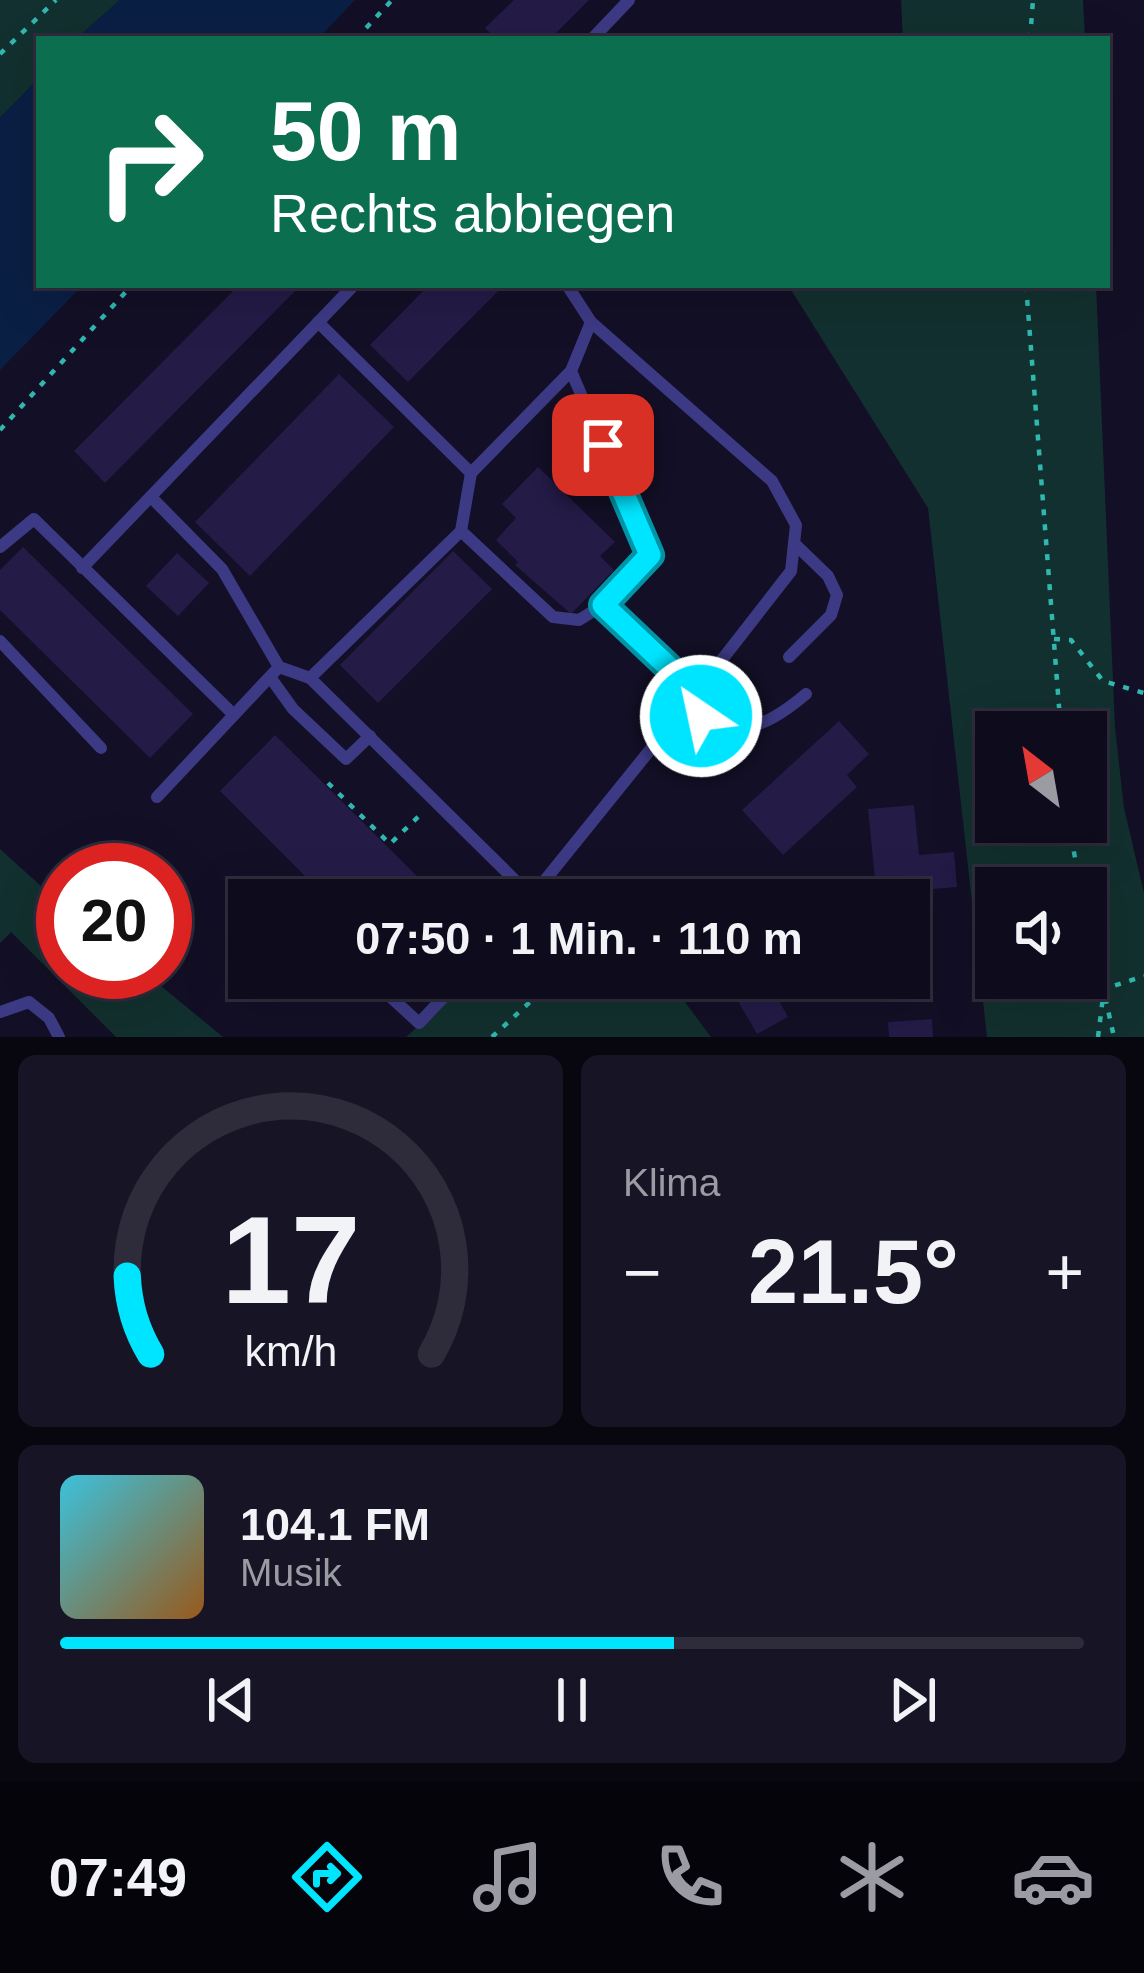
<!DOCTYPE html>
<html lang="de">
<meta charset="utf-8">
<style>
body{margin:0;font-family:Arial,sans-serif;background:#171425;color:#f1f3f6;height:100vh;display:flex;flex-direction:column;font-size:45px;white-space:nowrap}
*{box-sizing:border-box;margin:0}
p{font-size:39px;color:#9b9ba3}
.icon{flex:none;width:66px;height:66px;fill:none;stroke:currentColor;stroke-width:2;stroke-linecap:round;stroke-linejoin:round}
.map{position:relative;height:1037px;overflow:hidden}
.details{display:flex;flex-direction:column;gap:18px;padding:18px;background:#08060f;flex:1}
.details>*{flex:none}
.banner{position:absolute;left:36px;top:36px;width:1074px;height:252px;border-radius:0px;box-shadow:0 12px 48px #0002,0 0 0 3px #2e2b3b;background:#0b6e4f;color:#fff;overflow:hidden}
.needle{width:78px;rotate:329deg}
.controls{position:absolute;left:975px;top:711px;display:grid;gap:24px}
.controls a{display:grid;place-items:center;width:132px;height:132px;border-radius:0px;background:#0e0b1c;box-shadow:0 12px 48px #0002,0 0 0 3px #2e2b3b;font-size:60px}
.speed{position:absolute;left:36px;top:843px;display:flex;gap:24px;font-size:60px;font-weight:700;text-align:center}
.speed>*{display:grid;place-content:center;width:156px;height:156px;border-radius:50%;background:#0e0b1c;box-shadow:0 12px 48px #0002,0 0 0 3px #2e2b3b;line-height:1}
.speed .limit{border:18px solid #d22;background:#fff;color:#111}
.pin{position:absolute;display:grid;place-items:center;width:102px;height:102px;color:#fff;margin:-51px;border-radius:24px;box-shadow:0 6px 18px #0006}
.me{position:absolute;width:132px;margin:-66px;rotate:326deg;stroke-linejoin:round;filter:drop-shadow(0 0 9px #0008)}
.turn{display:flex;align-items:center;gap:42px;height:252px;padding:0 36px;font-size:54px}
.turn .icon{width:156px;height:156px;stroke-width:2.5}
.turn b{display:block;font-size:84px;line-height:102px}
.big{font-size:90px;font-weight:700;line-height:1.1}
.details .widget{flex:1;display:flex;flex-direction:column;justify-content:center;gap:18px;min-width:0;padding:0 42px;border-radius:18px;background:#171425}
.details .dial{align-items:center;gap:0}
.dial svg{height:312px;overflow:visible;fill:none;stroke:#2e2b3b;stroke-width:7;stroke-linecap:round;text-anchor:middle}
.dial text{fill:#f1f3f6;stroke:none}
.song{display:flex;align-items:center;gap:36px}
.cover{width:144px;height:144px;border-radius:18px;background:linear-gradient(135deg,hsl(190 70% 55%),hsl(30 70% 35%))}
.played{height:12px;border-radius:6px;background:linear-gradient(90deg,#00e5ff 60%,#2e2b3b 60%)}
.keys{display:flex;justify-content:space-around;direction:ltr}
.heat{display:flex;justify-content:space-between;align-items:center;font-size:66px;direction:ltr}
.details .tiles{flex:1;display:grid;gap:18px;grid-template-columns:1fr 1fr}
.widget:last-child{grid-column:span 2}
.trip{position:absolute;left:228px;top:879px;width:702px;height:120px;border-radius:0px;background:#0e0b1c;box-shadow:0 12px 48px #0002,0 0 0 3px #2e2b3b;font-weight:700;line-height:120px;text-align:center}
.dock{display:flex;height:192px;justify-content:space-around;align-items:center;background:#06040b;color:#9b9ba3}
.dock .icon{width:84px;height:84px}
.dock .current{color:#00e5ff}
.dock b{font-size:54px;color:#f1f3f6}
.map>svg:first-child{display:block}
</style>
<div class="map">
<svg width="1144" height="1037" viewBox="0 0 1144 1037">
<rect width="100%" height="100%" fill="#130f26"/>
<g fill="#12302f" fill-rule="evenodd">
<path d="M0 0H120L76 39H39V78L0 118Z"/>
<path d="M901 0H1083L1085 39H903Z"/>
<path d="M788 285H1096L1115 727 1124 808 1144 893V1037H987L928 508ZM1086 732V822H996V732ZM1086 888V978H996V888Z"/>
<path d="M0 849 63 906V972H144L223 1037H116L11 932 0 943Z"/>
<path d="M473 978H667L711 1037H406Z"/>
</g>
<g fill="#0a1f44">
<path d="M120 0H355L318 39H76Z"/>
<path d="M39 78V285H83L0 370V118Z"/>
</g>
<g fill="#241b47">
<path d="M514 0H589L550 39H496L485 28Z"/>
<path d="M239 285H301L105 483 74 451Z"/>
<path d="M429 285H504L408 382 370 345Z"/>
<path d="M339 374 394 427 250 576 195 522Z"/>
<path d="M538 467 615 542 600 556 614 570 571 614 515 565 518 562 496 540 516 518 502 504Z"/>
<path d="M23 547 193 714 150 758 0 610V570Z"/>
<path d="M453 551 492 589 378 703 340 665Z"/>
<path d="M177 553 209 583 178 616 146 586Z"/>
<path d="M839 721 869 754 847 775 857 787 783 855 742 810Z"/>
<path d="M275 735 434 893 427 900H329L220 791Z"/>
<path d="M914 805 919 855 954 852 957 887 922 890 921 945 909 946V900H877L868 809Z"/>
<path d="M720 978H766L788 1017 757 1034 735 996 725 1002 714 982Z"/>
<path d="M932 1019 933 1037H889L888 1022Z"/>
</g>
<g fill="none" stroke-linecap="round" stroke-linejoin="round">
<g stroke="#2fb8b0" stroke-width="4.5" stroke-dasharray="6 9" stroke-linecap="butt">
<path d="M356 39 392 0"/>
<path d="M1030 39 1033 0"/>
<path d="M0 54 56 0"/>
<path d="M1026 285 1061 732"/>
<path d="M0 430 132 285"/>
<path d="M1054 639 1071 640 1103 681 1144 693"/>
<path d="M328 783 390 844 422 813"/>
<path d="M1068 822 1081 888"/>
<path d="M1086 910 1114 1037"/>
<path d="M492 1037 556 978"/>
<path d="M1098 1037 1104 989 1144 976"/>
</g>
<g stroke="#3d3a85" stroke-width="12">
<path d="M592 39 629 0"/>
<path d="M318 322 471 473 571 371 591 322 567 285"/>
<path d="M571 371 650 555 603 605 696 693 791 571 796 525 772 481 591 322"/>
<path d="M151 497 222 569 279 667"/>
<path d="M461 531 553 617 579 620 603 605"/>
<path d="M0 547 34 519 233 714"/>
<path d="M82 568 354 285"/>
<path d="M0 641 101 748"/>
<path d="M789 657 831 615 837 595 828 576 797 546"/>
<path d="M270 677 293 709 346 759 370 736"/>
<path d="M310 678 532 897"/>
<path d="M696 694 710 725C752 734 775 720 806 694"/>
<path d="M157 797 279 667 310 678 461 531 471 473"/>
<path d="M529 900 696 693"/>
<path d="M370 978 419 1023 462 978"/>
<path d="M0 1012 29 1002 49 1018 59 1037"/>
</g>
</g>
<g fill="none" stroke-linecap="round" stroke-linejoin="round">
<g stroke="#0095a6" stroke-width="30">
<path id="route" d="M603 445 650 555 603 605 696 693 701 716"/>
</g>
<use href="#route" stroke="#00e5ff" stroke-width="21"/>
</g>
</svg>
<div class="controls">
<a><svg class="needle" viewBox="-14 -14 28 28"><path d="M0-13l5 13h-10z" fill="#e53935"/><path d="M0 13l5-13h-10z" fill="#9b9ba3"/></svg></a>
<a><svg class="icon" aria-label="sound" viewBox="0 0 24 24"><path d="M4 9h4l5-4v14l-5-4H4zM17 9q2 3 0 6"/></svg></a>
</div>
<div class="speed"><div class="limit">20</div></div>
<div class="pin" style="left:603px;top:445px;background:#d93025"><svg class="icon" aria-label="arrive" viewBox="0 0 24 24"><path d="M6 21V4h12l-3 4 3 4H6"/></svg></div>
<svg class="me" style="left:701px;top:716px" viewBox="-20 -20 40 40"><circle r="17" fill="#00e5ff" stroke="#fff" stroke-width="3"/><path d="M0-11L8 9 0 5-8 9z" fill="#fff"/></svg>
<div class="trip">07:50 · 1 Min. · 110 m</div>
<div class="banner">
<div class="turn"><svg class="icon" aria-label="right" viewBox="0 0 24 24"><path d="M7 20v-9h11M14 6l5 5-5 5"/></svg><div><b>50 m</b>Rechts abbiegen</div></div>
</div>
</div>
<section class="details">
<div class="tiles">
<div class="widget dial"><svg viewBox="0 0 100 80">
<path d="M14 69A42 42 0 1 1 86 69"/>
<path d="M14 69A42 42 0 0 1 8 49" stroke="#00e5ff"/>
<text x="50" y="56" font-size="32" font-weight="700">17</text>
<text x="50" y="72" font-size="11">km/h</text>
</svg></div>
<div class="widget"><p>Klima</p>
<div class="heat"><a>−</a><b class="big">21.5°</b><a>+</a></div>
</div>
<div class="widget">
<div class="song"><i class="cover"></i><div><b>104.1 FM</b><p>Musik</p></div></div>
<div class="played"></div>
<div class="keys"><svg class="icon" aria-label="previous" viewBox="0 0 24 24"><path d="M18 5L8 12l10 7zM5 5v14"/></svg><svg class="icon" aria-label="pause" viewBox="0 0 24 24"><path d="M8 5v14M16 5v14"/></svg><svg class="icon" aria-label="next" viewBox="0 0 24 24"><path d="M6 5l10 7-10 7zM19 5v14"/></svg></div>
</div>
</div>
</section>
<nav class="dock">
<b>07:49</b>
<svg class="icon current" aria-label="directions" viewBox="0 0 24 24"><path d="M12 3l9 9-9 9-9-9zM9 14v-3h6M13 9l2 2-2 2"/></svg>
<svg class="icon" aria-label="music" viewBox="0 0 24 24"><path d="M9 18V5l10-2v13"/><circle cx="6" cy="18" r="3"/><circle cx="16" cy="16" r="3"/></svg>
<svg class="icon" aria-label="phone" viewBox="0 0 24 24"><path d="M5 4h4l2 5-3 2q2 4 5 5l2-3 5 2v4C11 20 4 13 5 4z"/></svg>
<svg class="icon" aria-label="climate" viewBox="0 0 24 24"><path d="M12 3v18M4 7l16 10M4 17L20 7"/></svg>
<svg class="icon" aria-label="car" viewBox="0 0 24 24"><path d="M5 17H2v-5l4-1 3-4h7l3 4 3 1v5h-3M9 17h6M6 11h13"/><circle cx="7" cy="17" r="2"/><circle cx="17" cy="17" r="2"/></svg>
</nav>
